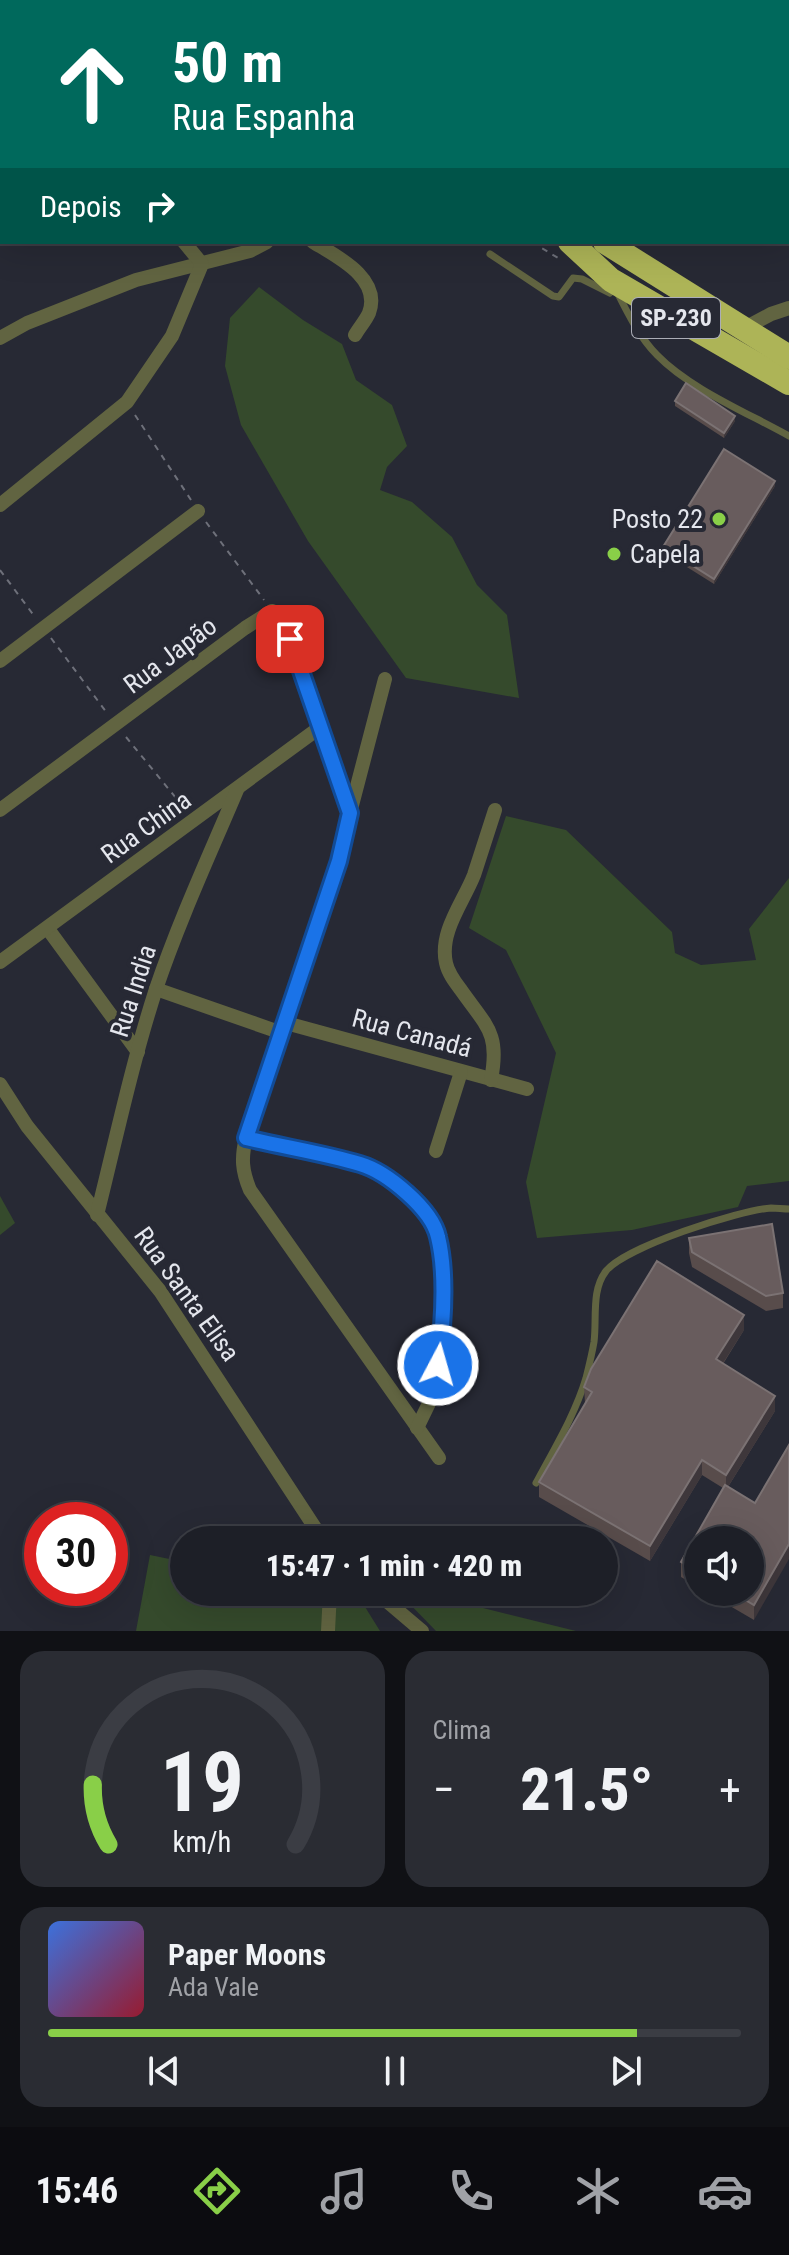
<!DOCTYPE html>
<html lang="pt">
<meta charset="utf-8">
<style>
body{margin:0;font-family:"Roboto Condensed",sans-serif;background:#2a2c33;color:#f1f3f6;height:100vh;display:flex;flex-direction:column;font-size:30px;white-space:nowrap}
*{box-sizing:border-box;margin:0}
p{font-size:26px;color:#a0a2a7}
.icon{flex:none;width:44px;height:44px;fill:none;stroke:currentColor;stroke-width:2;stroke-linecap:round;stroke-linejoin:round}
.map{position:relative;height:1631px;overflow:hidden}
.sheet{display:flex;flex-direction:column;gap:20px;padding:20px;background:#101115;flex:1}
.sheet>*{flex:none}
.top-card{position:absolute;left:0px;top:0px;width:790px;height:244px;box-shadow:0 8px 32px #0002,0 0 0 2px #3b3d44;background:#00695c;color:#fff;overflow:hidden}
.fabs{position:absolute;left:684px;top:1526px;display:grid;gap:16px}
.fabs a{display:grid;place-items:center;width:80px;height:80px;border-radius:50%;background:#1d1f27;box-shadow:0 8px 32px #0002,0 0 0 2px #3b3d44;font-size:40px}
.speed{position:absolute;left:24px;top:1502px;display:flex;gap:16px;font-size:40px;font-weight:700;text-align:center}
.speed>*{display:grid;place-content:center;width:104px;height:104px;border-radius:50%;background:#1d1f27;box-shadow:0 8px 32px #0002,0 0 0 2px #3b3d44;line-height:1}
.speed .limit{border:12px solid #d22;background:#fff;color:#111}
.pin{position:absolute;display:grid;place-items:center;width:68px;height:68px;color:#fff;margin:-34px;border-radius:16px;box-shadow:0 4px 12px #0006}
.me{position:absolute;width:88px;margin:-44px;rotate:6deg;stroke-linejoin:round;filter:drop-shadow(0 0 6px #0008)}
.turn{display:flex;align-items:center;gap:28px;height:168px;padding:0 40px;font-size:36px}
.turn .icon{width:104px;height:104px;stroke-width:2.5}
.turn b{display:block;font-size:56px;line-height:68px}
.then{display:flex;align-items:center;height:76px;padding:0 40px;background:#0003;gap:16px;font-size:30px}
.big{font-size:60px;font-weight:800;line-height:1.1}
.sheet .widget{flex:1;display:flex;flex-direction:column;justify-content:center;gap:12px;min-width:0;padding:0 28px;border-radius:24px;background:#2a2c33}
.sheet .dial{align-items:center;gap:0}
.dial svg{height:208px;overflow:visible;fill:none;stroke:#3b3d44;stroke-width:7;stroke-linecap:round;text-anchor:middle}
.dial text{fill:#f1f3f6;stroke:none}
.song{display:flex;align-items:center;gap:24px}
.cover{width:96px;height:96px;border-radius:12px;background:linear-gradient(135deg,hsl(220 70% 55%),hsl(350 70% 35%))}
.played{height:8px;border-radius:4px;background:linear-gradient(90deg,#89cf48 85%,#3b3d44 85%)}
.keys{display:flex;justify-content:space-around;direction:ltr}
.heat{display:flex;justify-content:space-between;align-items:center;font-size:44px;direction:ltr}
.sheet .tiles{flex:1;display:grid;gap:20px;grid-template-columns:1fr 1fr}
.widget:last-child{grid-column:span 2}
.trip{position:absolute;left:170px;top:1526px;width:448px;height:80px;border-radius:40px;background:#1d1f27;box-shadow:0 8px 32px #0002,0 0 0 2px #3b3d44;font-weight:800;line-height:80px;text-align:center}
.tab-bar{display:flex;height:128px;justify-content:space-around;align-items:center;background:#0c0c10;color:#a0a2a7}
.tab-bar .icon{width:56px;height:56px}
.tab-bar .current{color:#89cf48}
.tab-bar b{font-size:36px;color:#f1f3f6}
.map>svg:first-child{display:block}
</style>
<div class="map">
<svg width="789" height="1631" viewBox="0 0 789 1631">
<rect width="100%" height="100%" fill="#272934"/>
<g fill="#354a2c">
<path d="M259 287 303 320 342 344 356 380 392 405 407 446 387 467 380 490 412 502 452 537 477 585 507 615 519 698 406 678 308 541 241 425 225 366 230 318Z"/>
<path d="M506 816 566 830 672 932 675 953 701 965 756 960 749 929 789 878V1181L747 1186 738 1207 632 1230 537 1238 526 1182 556 1053 506 950 469 928Z"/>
<path d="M0 1196 15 1223 0 1235Z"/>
<path d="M150 1555 184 1562V1592H317L362 1602 380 1631H136Z"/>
<path d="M398 1592H459L475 1606 576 1631H436Z"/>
</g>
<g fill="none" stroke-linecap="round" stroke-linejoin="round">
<path stroke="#2d6469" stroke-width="4" d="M0 233 2 236"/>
<g stroke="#6e707a" stroke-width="2" stroke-dasharray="6 6" stroke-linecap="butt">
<path d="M234 0 236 2"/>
<path d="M315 0 317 2"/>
<path d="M532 242 558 258"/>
<path d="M135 415 191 500"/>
<path d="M206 522 264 600"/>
<path d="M0 570 35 617"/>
<path d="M51 638 107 713"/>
<path d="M126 737 185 809"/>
</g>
<g stroke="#616441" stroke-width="7">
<path d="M488 0 492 2"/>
<path d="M693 2 695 0"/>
<path d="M490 254 553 296 559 297 573 278 582 279 610 293"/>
<path d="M617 292C628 314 640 338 657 355 690 389 748 413 789 436"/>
<path d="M536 1483C554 1449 575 1415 586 1378 589 1366 592 1354 594 1342 597 1319 591 1290 606 1271 625 1247 739 1210 771 1208 777 1208 783 1209 789 1209"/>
</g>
<g stroke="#616441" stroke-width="14">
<path d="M100 0 102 2"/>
<path d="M788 155 789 156"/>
<path d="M0 176 2 177"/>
<path d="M313 242C336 256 382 278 369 313 366 320 359 328 355 335"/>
<path d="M743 329 771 314 789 308"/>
<path d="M0 338 27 323 136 280 250 251 267 242"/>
<path d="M0 505 127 402 172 336 202 264 184 242"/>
<path d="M0 661 198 511"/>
<path d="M0 810 245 628 272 611 283 624 350 813 339 861 246 1138C241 1158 242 1171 250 1190L439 1458"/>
<path d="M350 813 385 679"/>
<path d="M48 929 138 1052"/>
<path d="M0 962 319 728"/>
<path d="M156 989 282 1033"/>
<path d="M286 1023 527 1089"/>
<path d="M491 1080C500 1033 487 1027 461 990 455 982 448 973 446 963 439 932 463 903 474 875 481 854 488 832 495 810"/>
<path d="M0 1084 27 1126 160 1291 323 1540"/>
<path d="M246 1138 361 1164 385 1174 402 1187 431 1220 438 1234 441 1255V1343L434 1393 417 1428"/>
<path d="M436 1151 461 1072"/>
<path d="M97 1215C116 1139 132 1063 156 989 179 921 209 856 237 790"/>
<path d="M376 1592 422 1631"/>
<path d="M328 1631 330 1592"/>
</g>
<g stroke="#adb457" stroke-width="24">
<path d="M263 0 265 2"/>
<path d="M288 0 290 2"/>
<path d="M570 242 611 280 789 383"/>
<path d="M605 242 789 357"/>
</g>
</g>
<g fill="#584c4b">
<path d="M675 401 735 421 724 438 675 406Z"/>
<path d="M775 486 714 584 663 552V547Z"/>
<path d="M689 1238 783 1293V1308L766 1311 692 1267 689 1253Z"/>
<path d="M744 1330 723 1364 775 1411 728 1487 755 1503 754 1620 706 1592H750L698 1540V1587L681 1577V1562L723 1488 702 1475 650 1561 539 1497V1482L585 1403 584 1387Z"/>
</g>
<g fill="#3e373b">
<path d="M735 416V421L724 438V433Z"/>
<path d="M775 481V486L714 584V579Z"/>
<path d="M744 1315V1330L716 1374V1359Z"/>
<path d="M775 1396V1411L726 1490V1475Z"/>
<path d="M702 1460V1475L650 1561V1546Z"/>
<path d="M789 1544V1559L754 1620V1605Z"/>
</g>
<g fill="#685c5d" stroke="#7b7273" stroke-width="2">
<path d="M717 0H761L764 2H715Z"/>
<path d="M686 383 735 416 724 433 675 401Z"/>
<path d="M724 449 775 481 714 579 663 547Z"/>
<path d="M772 1224 783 1293 766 1296 692 1252 689 1238Z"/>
<path d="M657 1261 744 1315 716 1359 775 1396 726 1475 702 1460 650 1546 539 1482 592 1392 584 1387 591 1369Z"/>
<path d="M789 1445V1544L754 1605 732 1592H750V1540H698V1572L681 1562 725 1485 755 1503Z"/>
</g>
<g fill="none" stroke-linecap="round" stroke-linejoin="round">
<g stroke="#114b97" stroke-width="20">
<path id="route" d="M290 639 350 813 339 861 246 1138C283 1147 323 1153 360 1164 387 1172 432 1209 438 1237 447 1274 443 1327 438 1365"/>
</g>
<use href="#route" stroke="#1a73e8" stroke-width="14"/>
</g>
<g fill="#89cf48" stroke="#272934" stroke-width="3">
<circle cx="719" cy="519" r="8"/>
<circle cx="614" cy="554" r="8"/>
</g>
<g text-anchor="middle" stroke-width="8" stroke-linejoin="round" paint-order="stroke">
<rect fill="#272934" stroke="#abadb6" stroke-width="2" x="632" y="298" width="88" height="40" rx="6"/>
<g font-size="24" font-weight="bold" fill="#e4e6ed">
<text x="676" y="326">SP-230</text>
</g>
<g font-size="26" fill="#e4e6ed" stroke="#272934" text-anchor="end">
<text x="703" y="528">Posto 22</text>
<text x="630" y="563" text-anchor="start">Capela</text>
</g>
<g font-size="26" fill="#e4e6ed" stroke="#272934">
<text transform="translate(170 655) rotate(-37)" y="9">Rua Japão</text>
<text transform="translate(146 827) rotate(-36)" y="9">Rua China</text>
<text transform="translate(133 991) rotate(-72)" y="9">Rua India</text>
<text transform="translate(412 1033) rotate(15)" y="9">Rua Canadá</text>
<text transform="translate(187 1294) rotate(54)" y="9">Rua Santa Elisa</text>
</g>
</g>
</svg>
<div class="fabs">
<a><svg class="icon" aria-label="sound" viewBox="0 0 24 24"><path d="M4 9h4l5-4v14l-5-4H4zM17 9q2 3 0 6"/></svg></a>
</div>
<div class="speed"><div class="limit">30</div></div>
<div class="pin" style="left:290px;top:639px;background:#d93025"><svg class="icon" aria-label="arrive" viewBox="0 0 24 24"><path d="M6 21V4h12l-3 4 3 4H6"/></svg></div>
<svg class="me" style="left:438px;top:1365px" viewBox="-20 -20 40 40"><circle r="17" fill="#1a73e8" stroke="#fff" stroke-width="3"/><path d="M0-11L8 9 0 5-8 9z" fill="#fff"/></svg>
<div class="trip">15:47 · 1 min · 420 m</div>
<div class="top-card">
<div class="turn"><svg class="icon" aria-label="ahead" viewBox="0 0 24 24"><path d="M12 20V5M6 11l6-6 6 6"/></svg><div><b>50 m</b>Rua Espanha</div></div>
<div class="then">Depois<svg class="icon" aria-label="right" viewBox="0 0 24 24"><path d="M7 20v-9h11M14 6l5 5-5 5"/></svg></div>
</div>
</div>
<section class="sheet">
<div class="tiles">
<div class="widget dial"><svg viewBox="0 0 100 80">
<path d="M14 69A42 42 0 1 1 86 69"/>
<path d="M14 69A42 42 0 0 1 8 46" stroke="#89cf48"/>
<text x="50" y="56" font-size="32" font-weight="700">19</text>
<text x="50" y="72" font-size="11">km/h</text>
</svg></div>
<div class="widget"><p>Clima</p>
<div class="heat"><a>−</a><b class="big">21.5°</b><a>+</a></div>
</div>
<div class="widget">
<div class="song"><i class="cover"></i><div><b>Paper Moons</b><p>Ada Vale</p></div></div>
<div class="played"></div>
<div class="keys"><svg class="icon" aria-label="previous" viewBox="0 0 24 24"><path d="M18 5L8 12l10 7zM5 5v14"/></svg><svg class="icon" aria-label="pause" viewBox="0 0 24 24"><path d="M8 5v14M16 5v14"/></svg><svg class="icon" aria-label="next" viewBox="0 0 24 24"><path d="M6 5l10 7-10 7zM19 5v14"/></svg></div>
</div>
</div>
</section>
<nav class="tab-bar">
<b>15:46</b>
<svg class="icon current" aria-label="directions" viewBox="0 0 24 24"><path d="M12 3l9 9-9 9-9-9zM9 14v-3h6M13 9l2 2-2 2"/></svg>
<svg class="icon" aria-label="music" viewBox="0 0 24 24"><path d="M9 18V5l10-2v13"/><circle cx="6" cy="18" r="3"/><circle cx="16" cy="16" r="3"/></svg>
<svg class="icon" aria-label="phone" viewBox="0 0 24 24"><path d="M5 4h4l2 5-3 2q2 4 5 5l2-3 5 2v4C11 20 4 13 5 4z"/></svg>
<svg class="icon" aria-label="climate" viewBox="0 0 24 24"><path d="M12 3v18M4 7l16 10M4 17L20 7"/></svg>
<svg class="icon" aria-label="car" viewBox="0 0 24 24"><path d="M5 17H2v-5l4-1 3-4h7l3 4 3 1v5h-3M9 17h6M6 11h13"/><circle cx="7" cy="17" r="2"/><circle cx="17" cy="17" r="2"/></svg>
</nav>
